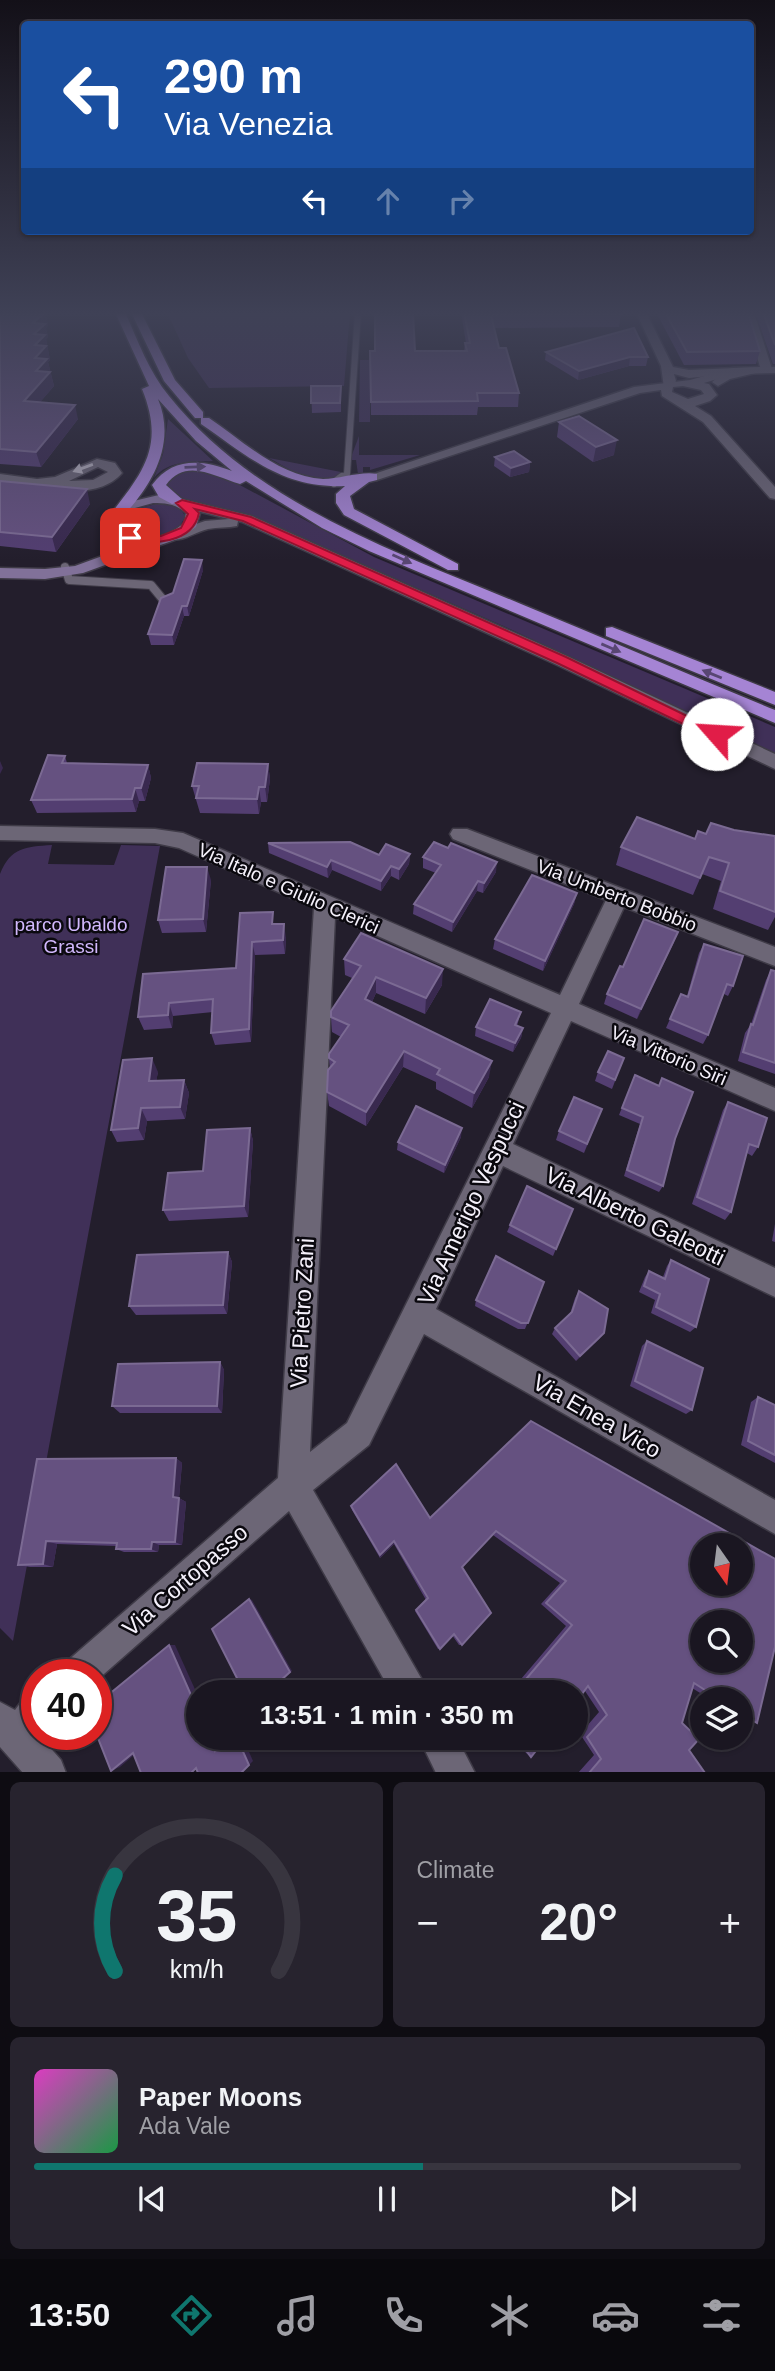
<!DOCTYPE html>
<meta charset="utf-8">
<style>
body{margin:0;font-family:Arial,sans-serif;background:#27232e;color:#f1f3f6;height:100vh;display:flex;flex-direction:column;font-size:26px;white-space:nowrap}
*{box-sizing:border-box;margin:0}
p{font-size:23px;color:#9f9fa5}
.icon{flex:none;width:38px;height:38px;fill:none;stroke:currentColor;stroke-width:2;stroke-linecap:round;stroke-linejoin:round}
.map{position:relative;height:1772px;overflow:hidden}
.details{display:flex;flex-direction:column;gap:10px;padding:10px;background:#0e0c12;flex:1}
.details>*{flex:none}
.top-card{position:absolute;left:21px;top:21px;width:733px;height:214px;border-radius:7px;box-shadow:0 2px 5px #0004,0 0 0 2px #38353f;background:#1a4fa0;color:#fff;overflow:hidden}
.needle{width:46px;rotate:166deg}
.tools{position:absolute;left:690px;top:1533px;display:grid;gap:14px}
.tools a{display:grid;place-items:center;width:63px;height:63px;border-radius:50%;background:#1a1621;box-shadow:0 2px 5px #0004,0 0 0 2px #38353f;font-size:35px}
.speed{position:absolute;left:21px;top:1659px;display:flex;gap:14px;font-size:35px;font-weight:700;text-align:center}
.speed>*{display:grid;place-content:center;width:91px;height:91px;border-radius:50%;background:#1a1621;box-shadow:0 2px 5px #0004,0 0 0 2px #38353f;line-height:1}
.speed .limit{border:10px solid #d22;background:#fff;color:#111}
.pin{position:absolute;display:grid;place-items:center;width:60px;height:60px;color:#fff;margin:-30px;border-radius:14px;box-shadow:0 4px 10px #0006}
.me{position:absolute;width:77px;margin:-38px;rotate:296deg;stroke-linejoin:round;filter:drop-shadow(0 0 5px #0008)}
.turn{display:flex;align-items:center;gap:24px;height:147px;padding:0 28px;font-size:32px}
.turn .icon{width:91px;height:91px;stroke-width:2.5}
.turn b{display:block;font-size:49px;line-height:60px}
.lanes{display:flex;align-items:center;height:66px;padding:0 28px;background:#0003;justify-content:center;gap:35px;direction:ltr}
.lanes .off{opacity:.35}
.big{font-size:52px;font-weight:600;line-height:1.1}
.details .tile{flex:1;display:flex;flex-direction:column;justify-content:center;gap:10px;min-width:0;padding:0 24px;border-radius:10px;background:#27232e}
.details .dial{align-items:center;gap:0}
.dial svg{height:182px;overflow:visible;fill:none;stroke:#38353f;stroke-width:7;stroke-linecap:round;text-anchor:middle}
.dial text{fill:#f1f3f6;stroke:none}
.song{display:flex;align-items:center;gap:21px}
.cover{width:84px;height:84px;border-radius:10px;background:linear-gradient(135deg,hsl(310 70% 55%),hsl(140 70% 35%))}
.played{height:7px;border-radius:4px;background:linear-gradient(90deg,#0f766e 55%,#38353f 55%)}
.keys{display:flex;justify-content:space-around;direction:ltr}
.heat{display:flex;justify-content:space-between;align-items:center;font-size:38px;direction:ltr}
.details .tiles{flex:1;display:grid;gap:10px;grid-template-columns:1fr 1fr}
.tile:last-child{grid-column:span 2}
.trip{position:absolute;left:186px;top:1680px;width:402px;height:70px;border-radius:35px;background:#1a1621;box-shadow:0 2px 5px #0004,0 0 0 2px #38353f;font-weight:600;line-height:70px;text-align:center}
.tabs{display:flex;height:112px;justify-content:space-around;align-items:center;background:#0a090d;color:#9f9fa5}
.tabs .icon{width:49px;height:49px}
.tabs .selected{color:#0f766e}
.tabs b{font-size:32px;color:#f1f3f6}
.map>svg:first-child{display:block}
</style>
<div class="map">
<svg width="775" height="1773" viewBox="0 0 775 1773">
<rect width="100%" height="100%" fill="#231e2c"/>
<g fill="#403058">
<path d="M167 312H350L344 386 209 388 188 358Z"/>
<path d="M451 359 370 364V422H359L360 360Z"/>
<path d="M168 419 213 461C192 462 168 460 154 478L163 454Z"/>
<path d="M359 436V455H420L370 470V467H363V473L358 474 356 460H350Z"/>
<path d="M269 458 341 472C322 493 288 468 269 458Z"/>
<path d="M191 469 225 477 374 557 775 727V753L512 630 259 519 198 505 171 494 165 483 174 474Z"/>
<path d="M156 504C167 504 180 505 185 516 178 539 141 541 125 527L124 519 132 510Z"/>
<path d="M52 845 48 864 114 865 121 845 160 846 13 1641 0 1628V874C11 847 25 847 52 845Z"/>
</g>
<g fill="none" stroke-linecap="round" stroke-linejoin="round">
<g stroke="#3f3b47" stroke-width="8">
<path id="service-far1" d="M340 479 347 474 358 312"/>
</g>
<g stroke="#3f3b47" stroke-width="10">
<g id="service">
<path d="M334 483 342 477"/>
<path d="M65 567 69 580 151 585 165 602"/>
</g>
</g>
<g stroke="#3f3b47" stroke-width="3">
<g id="minor">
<path d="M636 312H646L673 367 689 370 760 367 744 312H754L772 369 730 379 718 386 712 382 720 375 689 378 674 374 676 381 672 388H664L661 366Z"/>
<path d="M97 459 115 463 122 473C96 504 34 487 0 482V474L37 479 55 477ZM98 467 108 472 93 480 69 481Z"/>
<path d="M0 826 155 829 183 833 560 995 606 900 453 839 450 834 453 829H467L775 947V966L624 907 579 1004 775 1088V1111L571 1021 513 1144 775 1268V1297L503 1166 436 1309 775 1500V1534L424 1334 369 1445 313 1490 429 1692H391L289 1511 96 1681V1675H59L65 1663 278 1478 314 908 179 848 155 843 0 840ZM335 917 551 1013 347 1423 310 1452Z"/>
<path d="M37 1693V1734H41L40 1736 61 1760 66 1773H23L0 1747V1702L15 1710 24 1698Z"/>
<path d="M419 1738H457L475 1773H436Z"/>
</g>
</g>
<g stroke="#3f3b47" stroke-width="3">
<g id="tertiary">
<path d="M775 367V373L734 374 704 383 709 384 717 395 710 401 695 406 711 416 775 487V499L770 498 703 422 662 396 661 390 640 393 377 480 365 477 634 387 690 380 733 368ZM683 386 701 390 704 394 688 399 672 392 673 387Z"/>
<path d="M182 499 252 516 567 656 775 754V769L555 664 242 522 238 521 237 526C228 528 218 527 208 529 195 532 183 542 170 539V533L205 521 229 519 177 506V500Z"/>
</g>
</g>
<g stroke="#3f3b47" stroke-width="3">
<path id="secondary" d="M159 495C176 495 190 499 200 513L196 527 180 538 83 573 45 579 0 578V568L45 569 75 566 135 544 112 534 107 521 125 503ZM153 503C166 503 176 504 186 513L184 523C167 538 144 541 124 529L121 521 135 508Z"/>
</g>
<g stroke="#3f3b47" stroke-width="3">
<g id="trunk">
<path d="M115 312H125C138 341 149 372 169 396 256 505 397 552 521 604 606 639 690 675 775 710V723L369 551 322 528 246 481 240 484C215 477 186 457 166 485L184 501 172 504 159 497 152 485C172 457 202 459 232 471L196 441 158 399C176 442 154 482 125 514H115L113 511C146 469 164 443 142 389L149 386Z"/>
<path d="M131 312H141L175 380 203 412V418H209C243 441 280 477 323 479 340 479 361 471 377 474V480L369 482 350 496 354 509 458 564V570H448L344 515 336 503V494L345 486C283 489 249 457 201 424V418H195L164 381Z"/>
<path d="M612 627 775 692V705L606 636V628Z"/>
</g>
</g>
<use href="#service-far1" stroke="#6c6676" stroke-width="6"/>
<use href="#service" stroke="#6c6676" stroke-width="8"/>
<use href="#minor" fill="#6c6676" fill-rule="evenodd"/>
<use href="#tertiary" fill="#6c6676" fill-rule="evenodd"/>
<use href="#secondary" fill="#817199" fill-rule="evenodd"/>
<use href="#trunk" fill="#a584d4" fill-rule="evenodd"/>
</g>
<g fill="#533e71" fill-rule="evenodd">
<path d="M0 312 47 315 46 316 48 325 46 328 48 337 46 339 50 360 48 362 54 386 40 402 78 419 41 467 0 464Z"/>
<path d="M461 312H620L621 314 619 327 494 328 499 348 519 393 518 407H478L477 415H371L370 351H464L465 343H466Z"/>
<path d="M656 312H748L760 351 756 364 684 365Z"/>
<path d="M755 312H775V364H773Z"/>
<path d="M546 352 648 357 646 366H629L578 380 545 360Z"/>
<path d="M311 386H341V412L312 413Z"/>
<path d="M559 422 614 455 593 462 557 437Z"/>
<path d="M495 457 530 462 529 472 510 477 494 466Z"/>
<path d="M0 481 90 504 56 552 0 546Z"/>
<path d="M203 570 189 616H184L174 645H151L148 634 173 593Z"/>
<path d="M65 756 67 763 148 765 151 778 145 801H139L136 812 37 813 31 800Z"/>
<path d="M268 764 270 779 267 802H261L259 814 200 813 192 786Z"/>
<path d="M734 830 775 836V917L768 930 713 909 721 881 702 874 693 895 616 865 621 847 695 839 706 834Z"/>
<path d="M268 843 379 855 410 854 409 864 399 880 391 876 381 891 332 870 328 878 269 853Z"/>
<path d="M423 857 496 872 483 893 477 891 452 932 413 914 414 904 436 873 423 868Z"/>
<path d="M211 880 206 932 162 933 158 920Z"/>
<path d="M577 893 574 904 543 971 493 949 495 939Z"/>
<path d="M240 913 275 924 286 938 285 954 255 955 251 1042 215 1045 211 1033 213 1012 173 1016 172 1028 144 1030 138 1017 236 968Z"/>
<path d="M674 942 637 1019 604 1004 607 994Z"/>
<path d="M704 944 733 986 728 996 724 994 708 1035 703 1044 666 1028 681 994 687 996 699 953Z"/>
<path d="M344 959 442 985 425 1014 376 993 372 1002 489 1077 472 1108 436 1089V1082L403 1067 366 1126 329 1106 327 1092 330 1068 329 1058 341 1037 332 1032 331 1017 352 978 345 975Z"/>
<path d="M771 970 775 971V1074L738 1061 745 1033 751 1024 766 980Z"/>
<path d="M521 1012 517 1026 523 1028 521 1038 513 1052 475 1036 476 1027Z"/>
<path d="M624 1058 612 1089 595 1081 598 1072Z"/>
<path d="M158 1072 156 1081 184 1080 189 1093 185 1119 147 1121 144 1140 117 1142 111 1130Z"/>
<path d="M635 1075 675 1139 663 1186 659 1192 624 1176 640 1124 619 1115Z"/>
<path d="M728 1102 758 1147 752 1156 747 1153 731 1212 725 1220 692 1204 723 1110Z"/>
<path d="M602 1109 584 1153 556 1140 559 1131Z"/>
<path d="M250 1128 253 1141 248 1217 169 1221 163 1210 203 1171Z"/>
<path d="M461 1137 444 1173 397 1150 398 1142Z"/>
<path d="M573 1209 553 1256 507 1232 510 1225Z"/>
<path d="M775 1224V1242L772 1241Z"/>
<path d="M228 1252 232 1262 227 1314 136 1315 129 1306Z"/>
<path d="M671 1260 696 1327 690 1332 651 1313 655 1300 639 1292 645 1277 649 1271 663 1277 667 1266Z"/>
<path d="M544 1282 525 1329H518L475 1306 476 1300Z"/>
<path d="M579 1291 600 1338 576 1361 552 1334 555 1328 570 1314 575 1298Z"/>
<path d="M647 1341 692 1410 686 1414 630 1386 642 1346Z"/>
<path d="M220 1362 224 1370 222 1413H120L112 1406Z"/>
<path d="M758 1397 775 1405V1463L741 1445 751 1402Z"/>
<path d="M531 1421 775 1559V1647L757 1723 744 1720 740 1718V1699H710L692 1688 682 1723 699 1739 689 1750 705 1773H578L594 1755 580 1734 599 1712 585 1691 576 1702V1692H510L566 1626 541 1604 560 1583 493 1535 462 1567 491 1613 462 1645H459L452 1635 440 1649H438L415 1611 426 1600 394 1544 380 1558 352 1510 351 1506 396 1464 430 1518ZM702 1545H740V1584H702ZM702 1622H740V1661H702Z"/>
<path d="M176 1458 182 1463 179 1498 186 1502 182 1545H159L158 1552H124L116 1549V1546L57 1544 53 1567H30L18 1565 37 1459Z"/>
<path d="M515 1738H546L531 1757 526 1753Z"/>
</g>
<g fill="#39294f">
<path d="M34 312H46L47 315 46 316 48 325 46 328 48 337 46 339 50 360 48 362 54 386 28 416 24 401 36 371 33 323Z"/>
<path d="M630 357 629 366 578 380 579 371Z"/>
<path d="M75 405 78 419 41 467 36 452Z"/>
<path d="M617 440 614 455 593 462 596 447Z"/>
<path d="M530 462 529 472 510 477 511 468Z"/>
<path d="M87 489 90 504 56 552 52 537Z"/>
<path d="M202 560 203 570 189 616 187 606Z"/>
<path d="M182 606 184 616 174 645 172 635Z"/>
<path d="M0 761 3 768 0 774Z"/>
<path d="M268 764 270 779 267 802 265 787Z"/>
<path d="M148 765 151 778 145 801 141 788Z"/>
<path d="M259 787 261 802 259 814 257 799Z"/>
<path d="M135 788 139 801 136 812 132 799Z"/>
<path d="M410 854 409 864 399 880V869Z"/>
<path d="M331 860 332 870 328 878 327 867Z"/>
<path d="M497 862 496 872 483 893 484 883Z"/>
<path d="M391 866V876L381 891V881Z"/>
<path d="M207 867 211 880 206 932 203 919Z"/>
<path d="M478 881 477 891 452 932 453 922Z"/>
<path d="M577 893 574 904 543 971 545 961Z"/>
<path d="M284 924 286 938 285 954 283 940Z"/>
<path d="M678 932 674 942 637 1019 641 1009Z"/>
<path d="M252 942 255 955 251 1042 249 1029Z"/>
<path d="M443 969 442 985 425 1014 426 998Z"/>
<path d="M376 977V993L366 1015 365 999Z"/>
<path d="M169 1003 173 1016 172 1028 168 1015Z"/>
<path d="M523 1028 521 1038 513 1052 515 1043Z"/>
<path d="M404 1051 403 1067 366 1126V1112Z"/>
<path d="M152 1058 158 1072 154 1094 149 1081Z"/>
<path d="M492 1061 489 1077 472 1108 474 1093Z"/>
<path d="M184 1080 189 1093 185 1119 180 1107Z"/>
<path d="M141 1108 147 1121 144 1140 138 1128Z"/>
<path d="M250 1128 253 1141 248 1217 244 1206Z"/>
<path d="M462 1128 461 1137 444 1173 445 1165Z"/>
<path d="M228 1252 232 1262 227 1314 223 1305Z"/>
<path d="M604 1333 600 1338 576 1361 580 1356Z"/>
<path d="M220 1362 224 1370 222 1413 217 1406Z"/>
<path d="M176 1458 182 1463 179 1498 186 1502 182 1545 175 1542 173 1497Z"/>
<path d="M46 1541 57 1544 53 1567 43 1564Z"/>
<path d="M394 1541V1544L380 1558V1555Z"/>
<path d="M152 1542 159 1545 158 1552 151 1549Z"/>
<path d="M249 1599 252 1600 292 1671 270 1692H268Z"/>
<path d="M169 1645H175L198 1696V1711Z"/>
<path d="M209 1738H216L221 1748 215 1751Z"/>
<path d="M237 1738H243L253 1761 241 1773Z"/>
<path d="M141 1749 120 1767 111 1771 133 1753Z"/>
</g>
<g fill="#655180" stroke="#7b6a93" stroke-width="2" fill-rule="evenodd">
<path d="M0 312H45L33 323 45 324 34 334 45 335 35 345 46 346 35 358 47 359 36 371 50 372 24 401 75 405 36 452 0 449Z"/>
<path d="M375 312H413L415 351H467L465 343H470L464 312H620L621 314 491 315 499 348H506L519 393H477L478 401 371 402 370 351H375Z"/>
<path d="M665 312H748L760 351 687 352Z"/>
<path d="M763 312H775V345Z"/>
<path d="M634 328 648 357H630L579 371 546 352Z"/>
<path d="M311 386H341L340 403H311Z"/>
<path d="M579 416 617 440 596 447 559 422Z"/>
<path d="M514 451 530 462 511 468 495 457Z"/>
<path d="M0 481 87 489 52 537 0 532Z"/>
<path d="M184 559 202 560 187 606H182L172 635 148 634 161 598 173 593Z"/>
<path d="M48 755 65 756 62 763 148 765 141 788H135L132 799 31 800Z"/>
<path d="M197 763 268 764 265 787H259L257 799 196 798 199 786H192Z"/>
<path d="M637 817 695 839 698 831 706 834 711 823 734 830 775 836V912L720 891 729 863 709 857 700 878 621 847Z"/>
<path d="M350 842 379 855 386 844 410 854 399 869 391 866 381 881 331 860 327 867 268 843Z"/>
<path d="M434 842 448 848 451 843 497 862 484 883 478 881 453 922 414 904 441 865 423 857Z"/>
<path d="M166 867H207L203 919 158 920Z"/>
<path d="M532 875 577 893 545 961 495 939Z"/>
<path d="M273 912 272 924H284L283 940 252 942 249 1029 211 1033 213 999 169 1003 168 1015 138 1017 143 974 236 968 240 913Z"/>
<path d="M644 919 678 932 641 1009 607 994 620 966 623 967Z"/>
<path d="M361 933 443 969 426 998 376 977 365 999 492 1061 474 1093 437 1074 440 1069 404 1051 366 1112 327 1092 328 1070 335 1062 329 1058V1054L349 1025 331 1017V1011L361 966 344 959Z"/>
<path d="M704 944 743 956 733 986 727 984 708 1035 670 1019 681 994 688 997Z"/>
<path d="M771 970 775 971V1063L743 1052 751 1024 753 1025Z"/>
<path d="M490 999 521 1012 515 1025 523 1028 515 1043 476 1027Z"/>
<path d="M608 1051 624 1058 615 1080 598 1072Z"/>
<path d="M152 1058 149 1081 184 1080 180 1107 141 1108 138 1128 111 1130 123 1060Z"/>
<path d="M635 1075 659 1086 662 1078 693 1092 675 1139 663 1186 627 1170 643 1117 622 1108Z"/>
<path d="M574 1097 602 1109 587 1144 559 1131Z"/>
<path d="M728 1102 767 1118 758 1147 749 1144 731 1212 697 1197Z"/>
<path d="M416 1106 462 1128 445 1165 398 1142Z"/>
<path d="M250 1128 244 1206 163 1210 168 1173 203 1171 207 1130Z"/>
<path d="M527 1186 573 1209 556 1249 510 1225Z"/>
<path d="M228 1252 223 1305 129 1306 137 1255Z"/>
<path d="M496 1256 544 1282 528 1323H521L476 1300Z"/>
<path d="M671 1260 709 1279 696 1327 656 1307 660 1294 644 1286 649 1271 665 1279Z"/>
<path d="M579 1291 608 1309 604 1333 580 1356 555 1328 572 1312Z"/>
<path d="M647 1341 703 1368 692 1410 635 1381Z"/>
<path d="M220 1362 217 1406H112L118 1364Z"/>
<path d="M758 1397 775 1405V1455L748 1441Z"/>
<path d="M531 1421 775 1559V1647L757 1723 740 1713V1699H719L694 1683 682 1723 699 1739 689 1750 705 1773H589L601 1759 587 1737 607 1715 588 1686 576 1702V1692H515L572 1625 546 1603 566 1581 496 1531 462 1567 491 1613 462 1645 454 1634 440 1649 416 1610 428 1598 394 1541 380 1555 351 1506 396 1464 430 1518ZM702 1545H740V1584H702ZM702 1622H740V1661H702Z"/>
<path d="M176 1458 173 1497 179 1498 175 1542H152L151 1549H116L117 1543 46 1541 43 1564 18 1565 37 1459Z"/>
<path d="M249 1599 290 1672 268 1692H244L212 1629Z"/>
<path d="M169 1645 198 1711V1738H209L215 1751 230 1738H237L249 1765 241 1773H198L196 1768 191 1773H141L133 1753 111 1771 96 1733V1705Z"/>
<path d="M517 1738H546L531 1757Z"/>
</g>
<defs><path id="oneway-solid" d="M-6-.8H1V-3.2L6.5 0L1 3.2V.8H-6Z" transform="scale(1.75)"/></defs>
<g fill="#584672">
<use href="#oneway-solid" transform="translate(195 467) rotate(-2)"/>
<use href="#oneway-solid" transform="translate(402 559) rotate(24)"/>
<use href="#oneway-solid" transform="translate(611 648) rotate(23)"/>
<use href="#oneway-solid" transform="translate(712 674) rotate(-158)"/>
</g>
<use fill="#b7b2bf" href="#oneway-solid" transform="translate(83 468) rotate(160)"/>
<linearGradient id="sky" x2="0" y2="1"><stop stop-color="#131018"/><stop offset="0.56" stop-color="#3f4156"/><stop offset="1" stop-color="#3f4156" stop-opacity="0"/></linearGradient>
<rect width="775" height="560" fill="url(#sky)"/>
<path fill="#e11d48" stroke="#92132f" stroke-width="2" d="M182 500 251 517 566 657 724 734 717 739 712 738 557 663 243 521 195 509 199 513C193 544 151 545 126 540L124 538 130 535 161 536 181 528 188 514 176 503Z"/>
<g text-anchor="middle" stroke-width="5" stroke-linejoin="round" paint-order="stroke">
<g font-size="19" fill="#f5f1fb" stroke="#0b090f">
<text transform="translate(289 888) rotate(24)" y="7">Via Italo e Giulio Clerici</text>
<text transform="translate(617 895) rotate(21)" y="7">Via Umberto Bobbio</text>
<text transform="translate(669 1055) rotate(23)" y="7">Via Vittorio Siri</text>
</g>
<g font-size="19" fill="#d2b8fd" stroke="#0b090f">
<text x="71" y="931">parco Ubaldo<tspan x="71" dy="22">Grassi</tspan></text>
</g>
<g font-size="23" fill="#f5f1fb" stroke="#0b090f">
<text transform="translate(471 1203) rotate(-65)" y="8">Via Amerigo Vespucci</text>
<text transform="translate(635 1216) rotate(26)" y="8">Via Alberto Galeotti</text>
<text transform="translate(302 1313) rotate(-87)" y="8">Via Pietro Zani</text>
<text transform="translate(597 1416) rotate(30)" y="8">Via Enea Vico</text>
<text transform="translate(185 1580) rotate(-41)" y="8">Via Cortopasso</text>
</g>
</g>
</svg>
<div class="tools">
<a><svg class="needle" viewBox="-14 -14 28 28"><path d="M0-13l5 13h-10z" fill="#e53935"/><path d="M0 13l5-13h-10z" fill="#9f9fa5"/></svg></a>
<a><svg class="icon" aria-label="search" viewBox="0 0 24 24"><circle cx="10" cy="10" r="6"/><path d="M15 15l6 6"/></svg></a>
<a><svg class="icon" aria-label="layers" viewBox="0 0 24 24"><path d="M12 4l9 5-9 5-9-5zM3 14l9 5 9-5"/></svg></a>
</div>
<div class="speed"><div class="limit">40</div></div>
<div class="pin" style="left:130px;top:538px;background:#d93025"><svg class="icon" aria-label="arrive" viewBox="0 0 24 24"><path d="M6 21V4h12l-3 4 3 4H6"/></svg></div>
<svg class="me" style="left:717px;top:734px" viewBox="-20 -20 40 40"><circle r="19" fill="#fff"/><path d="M0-13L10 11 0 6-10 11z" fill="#e11d48"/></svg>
<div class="trip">13:51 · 1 min · 350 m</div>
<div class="top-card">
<div class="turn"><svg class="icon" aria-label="left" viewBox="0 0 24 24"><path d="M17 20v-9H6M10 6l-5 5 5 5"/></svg><div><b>290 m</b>Via Venezia</div></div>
<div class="lanes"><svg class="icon" aria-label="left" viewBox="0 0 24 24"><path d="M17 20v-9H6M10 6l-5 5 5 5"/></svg><svg class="icon off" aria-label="ahead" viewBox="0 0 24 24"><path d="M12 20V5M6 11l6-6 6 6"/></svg><svg class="icon off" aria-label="right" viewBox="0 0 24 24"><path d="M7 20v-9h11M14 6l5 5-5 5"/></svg></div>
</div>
</div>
<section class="details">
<div class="tiles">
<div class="tile dial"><svg viewBox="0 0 100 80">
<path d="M14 69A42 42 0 1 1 86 69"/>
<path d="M14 69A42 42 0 0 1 14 27" stroke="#0f766e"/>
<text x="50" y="56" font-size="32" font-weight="700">35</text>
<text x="50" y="72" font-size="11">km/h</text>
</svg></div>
<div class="tile"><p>Climate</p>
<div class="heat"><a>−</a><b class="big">20°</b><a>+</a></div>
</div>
<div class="tile">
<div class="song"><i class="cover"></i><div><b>Paper Moons</b><p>Ada Vale</p></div></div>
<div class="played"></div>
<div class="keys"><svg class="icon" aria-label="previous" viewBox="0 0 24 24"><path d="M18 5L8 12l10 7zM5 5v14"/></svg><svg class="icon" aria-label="pause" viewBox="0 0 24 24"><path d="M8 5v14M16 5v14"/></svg><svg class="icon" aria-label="next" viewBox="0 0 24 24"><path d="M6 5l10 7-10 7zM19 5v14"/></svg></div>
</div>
</div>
</section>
<nav class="tabs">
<b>13:50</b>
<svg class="icon selected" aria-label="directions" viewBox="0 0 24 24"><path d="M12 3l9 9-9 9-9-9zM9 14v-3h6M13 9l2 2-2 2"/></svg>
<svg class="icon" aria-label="music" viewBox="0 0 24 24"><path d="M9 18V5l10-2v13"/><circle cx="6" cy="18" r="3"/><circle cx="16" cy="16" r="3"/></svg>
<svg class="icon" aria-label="phone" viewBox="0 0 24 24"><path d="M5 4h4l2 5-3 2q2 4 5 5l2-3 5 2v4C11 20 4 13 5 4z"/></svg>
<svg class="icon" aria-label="climate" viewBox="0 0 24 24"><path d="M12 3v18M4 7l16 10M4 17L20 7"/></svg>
<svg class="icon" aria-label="car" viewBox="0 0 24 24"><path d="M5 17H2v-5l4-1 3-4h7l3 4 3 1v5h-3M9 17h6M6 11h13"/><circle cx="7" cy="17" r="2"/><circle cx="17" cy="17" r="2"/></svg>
<svg class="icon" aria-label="filters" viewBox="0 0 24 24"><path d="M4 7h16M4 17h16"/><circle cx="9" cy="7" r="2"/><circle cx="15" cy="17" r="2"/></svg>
</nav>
